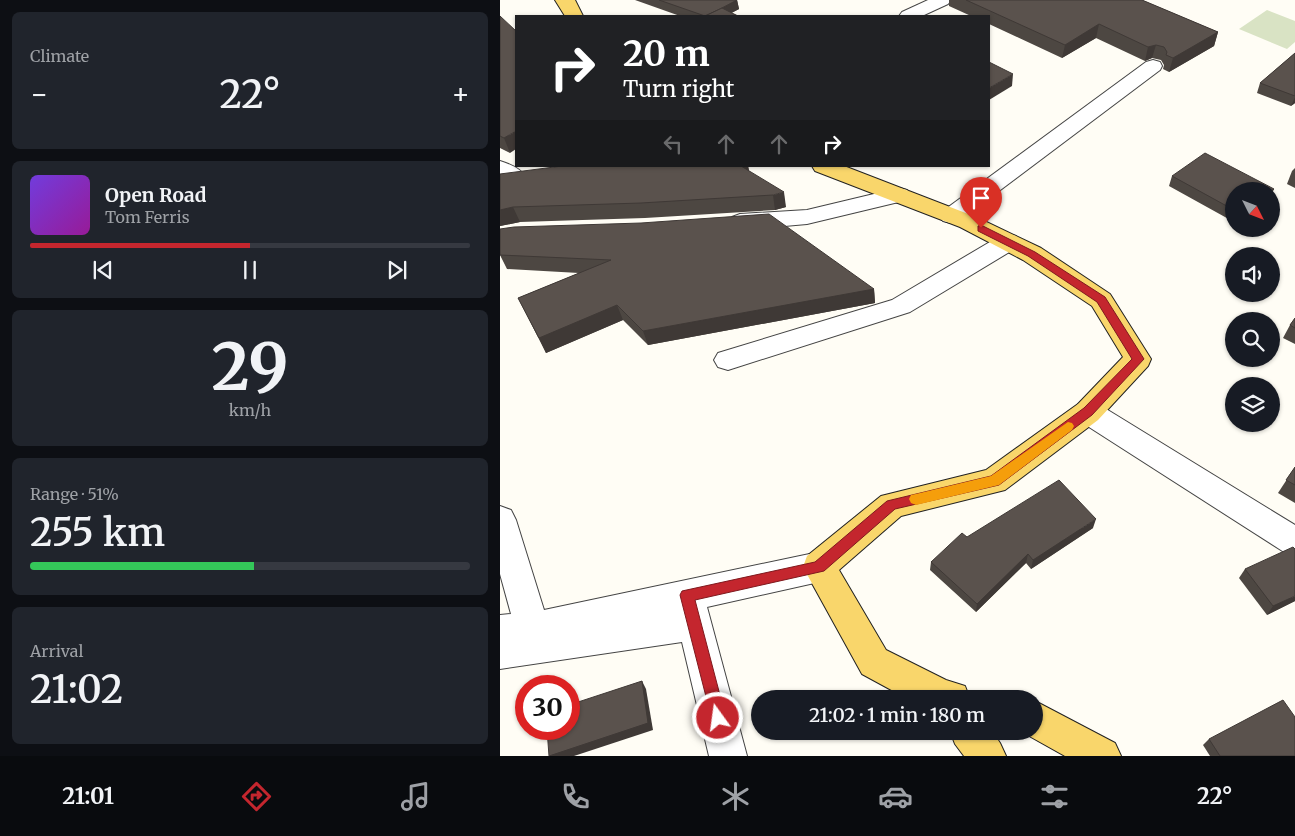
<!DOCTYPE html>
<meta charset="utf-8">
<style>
body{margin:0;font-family:Merriweather,serif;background:#20242c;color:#f1f3f6;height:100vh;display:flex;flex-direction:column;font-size:19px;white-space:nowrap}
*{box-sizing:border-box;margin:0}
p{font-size:16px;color:#9ea1a6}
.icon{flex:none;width:28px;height:28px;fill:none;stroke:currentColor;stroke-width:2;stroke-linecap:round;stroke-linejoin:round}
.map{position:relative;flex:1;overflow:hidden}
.drawer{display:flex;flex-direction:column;gap:12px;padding:12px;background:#0d0f14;width:500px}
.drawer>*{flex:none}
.banner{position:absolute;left:15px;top:15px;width:475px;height:152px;border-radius:0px;box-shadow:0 1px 4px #0004;background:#202124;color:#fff;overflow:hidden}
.needle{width:32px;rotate:132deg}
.tools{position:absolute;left:725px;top:182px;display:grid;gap:10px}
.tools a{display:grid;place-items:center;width:55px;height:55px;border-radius:50%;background:#171b24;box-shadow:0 1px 4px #0004;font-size:25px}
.speed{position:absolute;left:15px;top:675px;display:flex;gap:10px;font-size:25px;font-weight:700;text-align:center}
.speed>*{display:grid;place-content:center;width:65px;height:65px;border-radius:50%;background:#171b24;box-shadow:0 1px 4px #0004;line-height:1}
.speed .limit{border:8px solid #d22;background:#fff;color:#111}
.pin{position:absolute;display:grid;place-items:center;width:42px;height:42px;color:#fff;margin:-51px -21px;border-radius:50% 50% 50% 0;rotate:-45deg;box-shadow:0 0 5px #0007}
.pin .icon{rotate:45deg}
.me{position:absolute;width:55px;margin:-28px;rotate:346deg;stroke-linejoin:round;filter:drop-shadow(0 0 4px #0008)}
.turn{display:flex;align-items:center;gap:18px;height:105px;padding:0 25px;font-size:22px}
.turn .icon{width:65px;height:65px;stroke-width:2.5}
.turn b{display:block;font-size:35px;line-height:42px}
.lanes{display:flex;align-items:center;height:48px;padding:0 25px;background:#0003;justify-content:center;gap:25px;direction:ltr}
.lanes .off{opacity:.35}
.big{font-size:38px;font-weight:600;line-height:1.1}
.drawer .widget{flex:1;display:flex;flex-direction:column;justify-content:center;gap:8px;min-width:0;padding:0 18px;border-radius:8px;background:#20242c}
.drawer .dial{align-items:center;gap:0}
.dial b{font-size:65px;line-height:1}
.song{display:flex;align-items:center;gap:15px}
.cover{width:60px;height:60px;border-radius:8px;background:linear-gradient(135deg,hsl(260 70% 55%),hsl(300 70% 35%))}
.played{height:5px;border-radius:2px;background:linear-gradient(90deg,#c4262e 50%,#363941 50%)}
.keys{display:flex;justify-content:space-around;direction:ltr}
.heat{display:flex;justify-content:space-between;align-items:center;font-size:28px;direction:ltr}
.charge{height:8px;border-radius:4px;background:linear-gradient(90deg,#34c759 51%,#363941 0)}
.trip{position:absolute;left:251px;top:690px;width:292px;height:50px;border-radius:25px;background:#171b24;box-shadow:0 1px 4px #0004;font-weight:600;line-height:50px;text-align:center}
.menu{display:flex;height:80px;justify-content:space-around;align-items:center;background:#090b0e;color:#9ea1a6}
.menu .icon{width:35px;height:35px}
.menu .on{color:#c4262e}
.menu b{font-size:22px;color:#f1f3f6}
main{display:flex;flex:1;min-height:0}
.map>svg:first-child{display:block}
</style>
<main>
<section class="drawer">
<div class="widget"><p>Climate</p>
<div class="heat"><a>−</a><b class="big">22°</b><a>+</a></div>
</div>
<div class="widget">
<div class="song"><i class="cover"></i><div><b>Open Road</b><p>Tom Ferris</p></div></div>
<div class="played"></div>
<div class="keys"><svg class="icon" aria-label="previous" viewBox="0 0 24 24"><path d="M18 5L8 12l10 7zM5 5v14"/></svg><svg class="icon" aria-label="pause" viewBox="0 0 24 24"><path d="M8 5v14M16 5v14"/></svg><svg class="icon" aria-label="next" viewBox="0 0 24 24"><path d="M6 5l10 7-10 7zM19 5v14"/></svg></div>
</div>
<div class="widget dial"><b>29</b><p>km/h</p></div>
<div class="widget"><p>Range · 51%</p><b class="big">255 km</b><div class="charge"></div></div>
<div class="widget"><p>Arrival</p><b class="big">21:02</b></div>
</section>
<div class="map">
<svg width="795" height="756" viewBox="0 0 795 756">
<rect width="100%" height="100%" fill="#fffdf5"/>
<path fill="#d9e3c4" d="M767 10 795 21V42L787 49 739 29Z"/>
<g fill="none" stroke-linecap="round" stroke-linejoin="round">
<g stroke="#444" stroke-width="2">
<g id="minor">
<path d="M428 0H451L448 4 422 16H399L402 12Z"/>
<path d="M653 60 660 62 662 66 660 70 459 221 451 223 443 221 439 216 443 211 646 62Z"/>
<path d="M0 161C10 164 21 169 27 178L24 183 16 185 0 178Z"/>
<path d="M399 188 407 190 410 195 407 200 307 224 240 230 232 227 228 222 232 217 240 214 307 210Z"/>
<path d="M508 234 516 236 520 242 516 248 410 312 228 370 218 367 214 360 218 353 392 300 500 236Z"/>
<path d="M588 401 598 404 795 525V556L784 552 578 420 574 412 578 404Z"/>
<path d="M0 506 11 510 16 520 44 610 319 552 331 556 335 567 331 578 319 582 207 607 247 756H209L182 642 0 669V615L11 614 0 574Z"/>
</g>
</g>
<g stroke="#222" stroke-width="2">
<g id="major">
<path d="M55 0H75L83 16H65Z"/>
<path d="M312 166H344L476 217 541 248 610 294 651 359 648 366 598 420 505 490 401 516 339 570 386 650 446 680 465 686 470 699H408L362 674 303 567 307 556 381 496 486 470 578 404 623 357 592 306 523 260 460 227 315 171Z"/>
<path d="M535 701 615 743 621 756H565L522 732 535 731Z"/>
<path d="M450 731H492L500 743 506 756H464L455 744Z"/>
</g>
</g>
<use href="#minor" fill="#fff" fill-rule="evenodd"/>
<use href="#major" fill="#f9d66b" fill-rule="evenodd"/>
</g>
<g fill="#4d4742">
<path d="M135 0H237L239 9 231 13 238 16H180Z"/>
<path d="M449 0H642L718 32 714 46 669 72 663 69 664 65 661 60 652 58 645 61 596 38 562 58 489 24V16H471L449 6Z"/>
<path d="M0 16 10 153 0 148Z"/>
<path d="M795 53V103L791 106 757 93 760 83Z"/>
<path d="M248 166 249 171 286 207 275 210 145 218 20 222 0 226V174Z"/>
<path d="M795 168V188L787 184 792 171Z"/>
<path d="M672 176 774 189 771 196V191H734V222L669 186Z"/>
<path d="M0 229 374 289 375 303 148 345 123 320 46 353 18 298 79 273 7 269 0 255Z"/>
<path d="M795 318V344L783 338 790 325Z"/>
<path d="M795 467V503L778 493Z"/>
<path d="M593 528 531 569 526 563 476 612 430 570 431 562 467 537Z"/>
<path d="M745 569 795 601 767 615 739 578Z"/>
<path d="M709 739 795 756H710L703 745Z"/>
</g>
<g fill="#3f3936">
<path d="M237 0 239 9 226 16H208Z"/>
<path d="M599 24 596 38 562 58 565 45Z"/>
<path d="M718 32 714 46 669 72 673 58Z"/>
<path d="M656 45 652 58 645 61 648 47Z"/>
<path d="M513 74 512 86 489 100V88Z"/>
<path d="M795 97V103L791 106Z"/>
<path d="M16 131V149L10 153 4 138Z"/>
<path d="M240 166H248L250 175Z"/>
<path d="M284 192 286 207 275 210 273 195Z"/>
<path d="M13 207 20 222 0 226V210Z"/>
<path d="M374 289 375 303 148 345 143 331Z"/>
<path d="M117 305 123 320 46 353 39 338Z"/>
<path d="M596 519 593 528 531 569 533 560Z"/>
<path d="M528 554 526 563 476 612 477 604Z"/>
<path d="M795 596V601L767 615 773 606Z"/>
<path d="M142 681 146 689 153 730 74 756H49Z"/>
</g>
<g fill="#5a524d" stroke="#3f3936">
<path d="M159 0H237L220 9 205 16Z"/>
<path d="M466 0H642L718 32 673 58 666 55 667 52 664 47 656 45 648 47 599 24 565 45Z"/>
<path d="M222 8 238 16H205Z"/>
<path d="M0 16 16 31V131L4 138 0 136Z"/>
<path d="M795 53V96L760 83Z"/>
<path d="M489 62 513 74 489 88Z"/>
<path d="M705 153 774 189 771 191H734V210L672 176Z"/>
<path d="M62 166H241L284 192 273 195 141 203 13 207 0 210V174Z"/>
<path d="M269 214 374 289 143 331 117 305 39 338 18 298 111 260 0 255V229L14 227 141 223Z"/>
<path d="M795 318V328L790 325Z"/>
<path d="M795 467V485L786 480Z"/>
<path d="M559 480 596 519 533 560 528 554 477 604 431 562 462 533 467 537Z"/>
<path d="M793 547 795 549V596L773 606 745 569Z"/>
<path d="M142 681 148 723 49 756 47 729H69V705Z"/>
<path d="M783 700 795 717V756H720L709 739Z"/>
</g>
<path fill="#c4262e" stroke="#7f191e" d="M481 225 535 252 605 297 644 359 592 415 499 485 395 509 324 571 195 600 226 718 224 724 218 726 213 724 180 595 182 591 315 562 387 501 491 476 584 408 632 359 597 302 528 256 478 231V226Z"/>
<path fill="#f59e0b" d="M568 422 572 423 574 426 572 430 499 485 416 505 411 503 409 499 411 495 416 494 491 476Z"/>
</svg>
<div class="tools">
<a><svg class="needle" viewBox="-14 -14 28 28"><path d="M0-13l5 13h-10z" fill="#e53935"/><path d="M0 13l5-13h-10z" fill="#9ea1a6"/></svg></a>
<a><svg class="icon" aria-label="sound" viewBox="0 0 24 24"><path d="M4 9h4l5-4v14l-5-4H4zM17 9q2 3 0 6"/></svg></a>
<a><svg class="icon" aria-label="search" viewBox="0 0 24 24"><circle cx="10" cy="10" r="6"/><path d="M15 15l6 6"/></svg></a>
<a><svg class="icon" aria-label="layers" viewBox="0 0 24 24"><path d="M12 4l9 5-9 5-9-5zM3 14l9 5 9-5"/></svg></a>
</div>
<div class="speed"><div class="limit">30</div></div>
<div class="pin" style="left:481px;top:228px;background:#d93025"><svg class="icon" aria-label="arrive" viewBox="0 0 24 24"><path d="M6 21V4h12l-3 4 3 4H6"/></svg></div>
<svg class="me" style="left:218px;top:718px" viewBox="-20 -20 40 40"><circle r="17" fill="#c4262e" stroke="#fff" stroke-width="3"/><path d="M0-11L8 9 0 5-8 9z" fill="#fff"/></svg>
<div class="trip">21:02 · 1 min · 180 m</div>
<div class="banner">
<div class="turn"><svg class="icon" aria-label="right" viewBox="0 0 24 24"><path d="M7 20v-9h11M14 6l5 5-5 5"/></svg><div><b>20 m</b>Turn right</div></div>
<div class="lanes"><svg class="icon off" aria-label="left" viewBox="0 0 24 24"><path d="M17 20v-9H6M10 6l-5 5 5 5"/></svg><svg class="icon off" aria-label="ahead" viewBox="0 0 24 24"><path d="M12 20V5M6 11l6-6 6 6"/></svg><svg class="icon off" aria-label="ahead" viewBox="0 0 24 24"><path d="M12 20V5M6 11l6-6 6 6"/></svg><svg class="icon" aria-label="right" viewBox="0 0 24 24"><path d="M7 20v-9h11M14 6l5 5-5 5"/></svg></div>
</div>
</div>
</main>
<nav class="menu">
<b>21:01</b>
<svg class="icon on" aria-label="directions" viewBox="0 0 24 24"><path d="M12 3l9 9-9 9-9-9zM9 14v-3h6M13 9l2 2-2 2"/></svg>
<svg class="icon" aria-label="music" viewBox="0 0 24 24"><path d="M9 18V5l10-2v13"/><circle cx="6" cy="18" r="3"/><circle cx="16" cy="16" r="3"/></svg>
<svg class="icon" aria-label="phone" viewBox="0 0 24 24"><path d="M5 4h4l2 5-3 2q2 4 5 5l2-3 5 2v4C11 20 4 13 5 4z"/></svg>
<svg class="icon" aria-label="climate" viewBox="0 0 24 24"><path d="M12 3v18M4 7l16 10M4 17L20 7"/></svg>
<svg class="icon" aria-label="car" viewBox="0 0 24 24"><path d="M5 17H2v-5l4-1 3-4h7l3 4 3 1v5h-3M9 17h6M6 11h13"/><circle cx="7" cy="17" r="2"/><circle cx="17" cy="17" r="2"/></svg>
<svg class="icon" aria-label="filters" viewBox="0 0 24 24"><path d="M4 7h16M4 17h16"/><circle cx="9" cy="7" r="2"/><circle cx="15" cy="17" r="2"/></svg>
<b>22°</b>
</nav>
